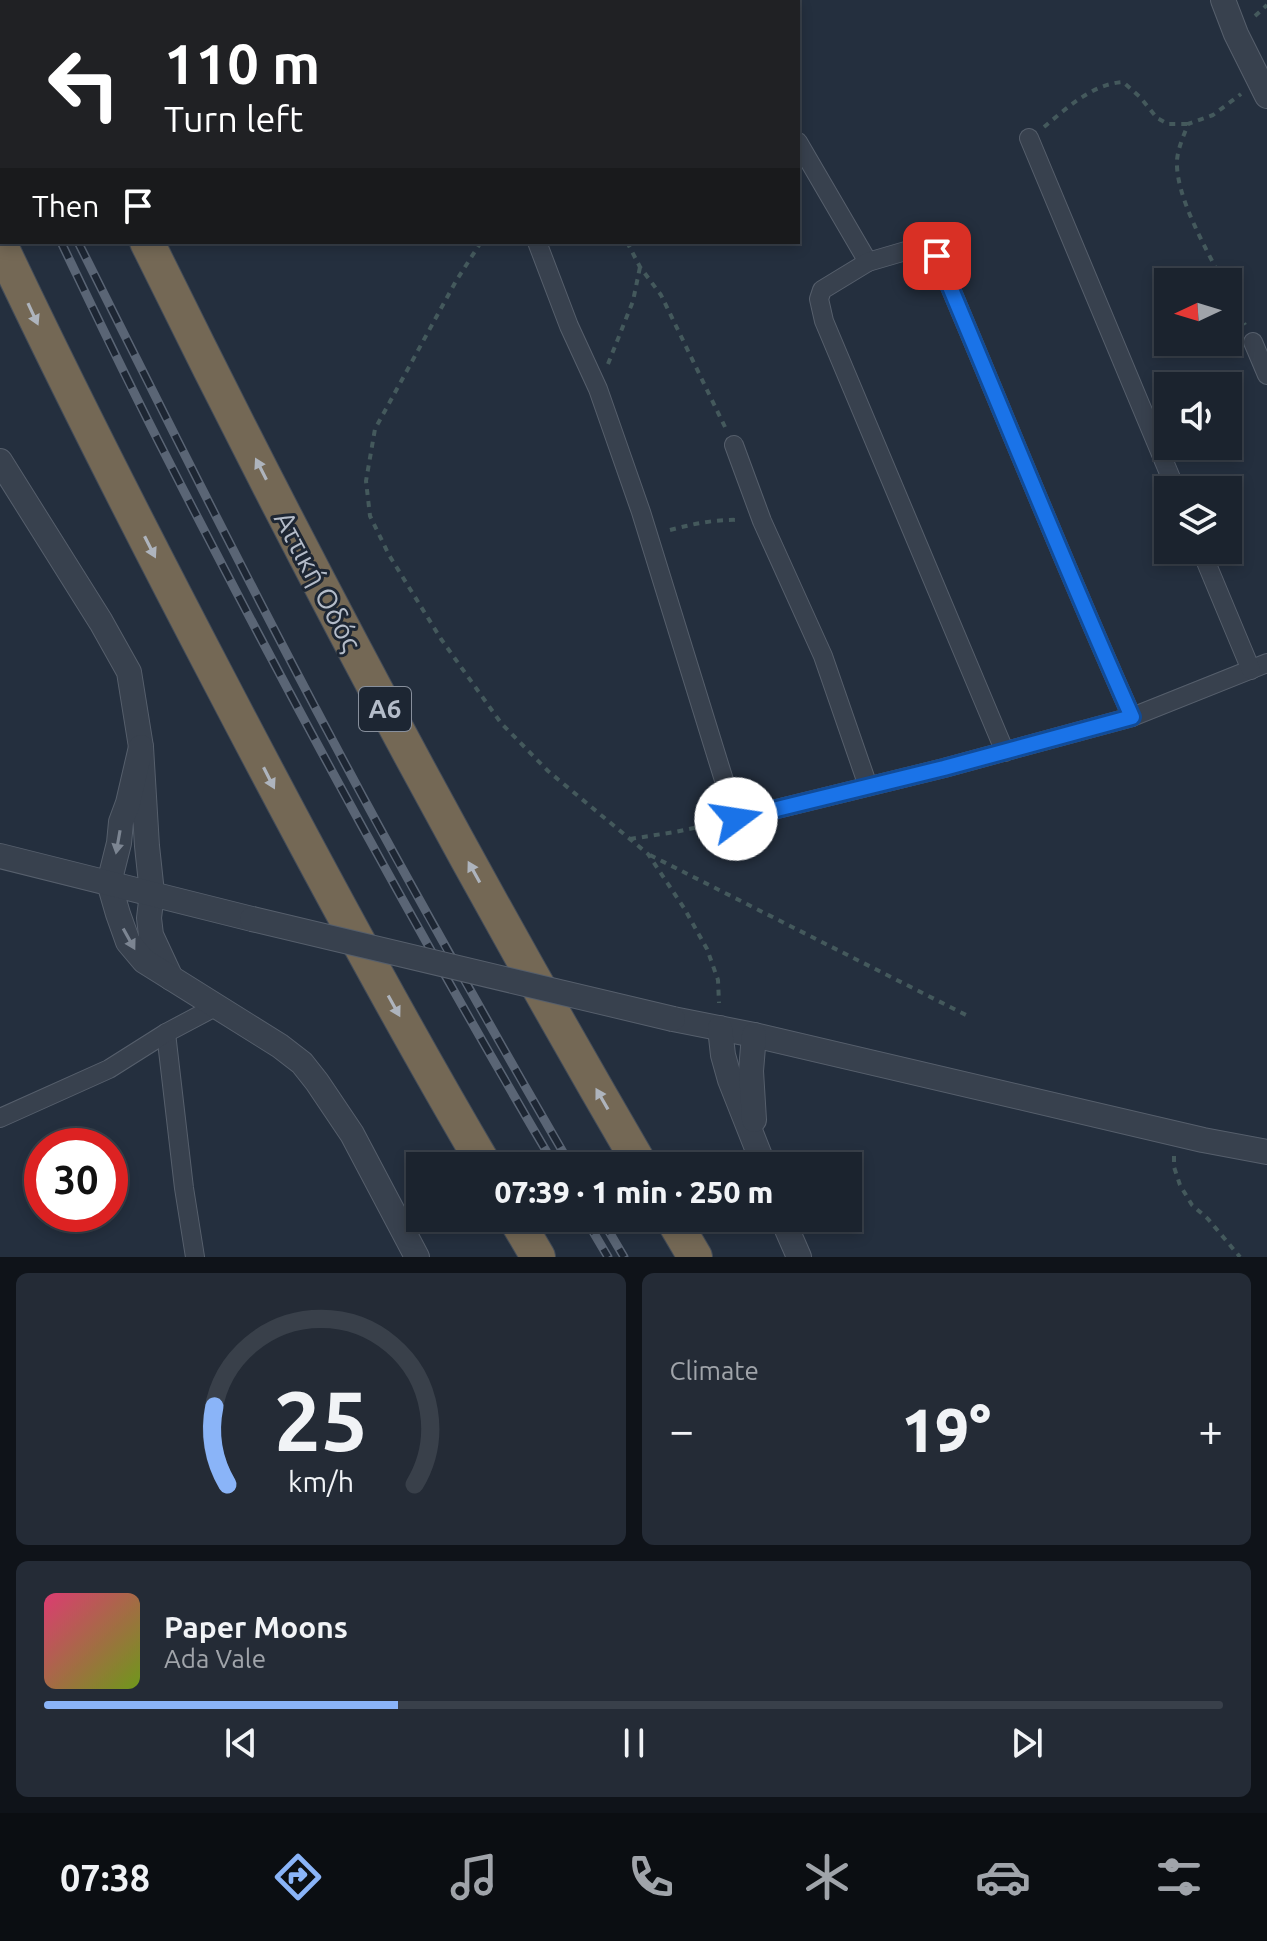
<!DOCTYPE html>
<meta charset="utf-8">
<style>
body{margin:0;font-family:Ubuntu,sans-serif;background:#242b36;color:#f1f3f6;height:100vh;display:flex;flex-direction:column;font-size:30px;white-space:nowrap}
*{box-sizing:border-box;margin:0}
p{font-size:26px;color:#a0a4aa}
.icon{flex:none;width:44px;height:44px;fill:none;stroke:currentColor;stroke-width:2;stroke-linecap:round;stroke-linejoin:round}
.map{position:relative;height:1257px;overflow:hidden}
.side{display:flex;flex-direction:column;gap:16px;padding:16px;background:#0f1319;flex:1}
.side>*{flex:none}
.hud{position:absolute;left:0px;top:0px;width:800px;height:244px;box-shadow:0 4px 12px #0003,0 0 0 2px #39404a;background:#202124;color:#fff;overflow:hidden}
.needle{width:52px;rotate:266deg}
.buttons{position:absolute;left:1154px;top:268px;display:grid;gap:16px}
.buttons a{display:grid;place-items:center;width:88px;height:88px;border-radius:0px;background:#1b232e;box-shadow:0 4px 12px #0003,0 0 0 2px #39404a;font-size:40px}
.speed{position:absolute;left:24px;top:1128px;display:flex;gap:16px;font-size:40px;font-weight:700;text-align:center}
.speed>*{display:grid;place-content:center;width:104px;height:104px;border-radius:50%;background:#1b232e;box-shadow:0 4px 12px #0003,0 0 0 2px #39404a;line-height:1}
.speed .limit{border:12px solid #d22;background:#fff;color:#111}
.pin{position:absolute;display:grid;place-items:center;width:68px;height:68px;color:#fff;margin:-34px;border-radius:16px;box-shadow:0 4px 12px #0006}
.me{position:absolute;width:88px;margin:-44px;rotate:76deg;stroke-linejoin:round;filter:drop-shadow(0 0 6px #0008)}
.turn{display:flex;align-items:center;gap:28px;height:168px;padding:0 32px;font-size:36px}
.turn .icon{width:104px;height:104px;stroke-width:2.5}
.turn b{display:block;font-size:56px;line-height:68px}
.then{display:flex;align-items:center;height:76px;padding:0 32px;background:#0003;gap:16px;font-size:30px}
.big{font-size:60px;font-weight:800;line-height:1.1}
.side .widget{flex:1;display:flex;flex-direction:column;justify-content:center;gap:12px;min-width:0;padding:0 28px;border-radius:12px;background:#242b36}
.side .dial{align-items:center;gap:0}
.dial svg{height:208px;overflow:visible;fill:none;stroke:#39404a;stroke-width:7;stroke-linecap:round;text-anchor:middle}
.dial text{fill:#f1f3f6;stroke:none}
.song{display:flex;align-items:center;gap:24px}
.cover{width:96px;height:96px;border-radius:12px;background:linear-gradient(135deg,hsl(340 70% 55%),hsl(80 70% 35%))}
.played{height:8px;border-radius:4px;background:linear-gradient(90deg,#8ab4f8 30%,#39404a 30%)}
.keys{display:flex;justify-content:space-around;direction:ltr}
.heat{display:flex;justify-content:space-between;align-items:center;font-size:44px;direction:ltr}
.side .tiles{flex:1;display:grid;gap:16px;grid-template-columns:1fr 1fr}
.widget:last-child{grid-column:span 2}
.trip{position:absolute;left:406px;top:1152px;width:456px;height:80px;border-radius:0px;background:#1b232e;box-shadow:0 4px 12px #0003,0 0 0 2px #39404a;font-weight:800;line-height:80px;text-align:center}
.tabs{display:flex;height:128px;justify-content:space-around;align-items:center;background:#0b0e12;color:#a0a4aa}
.tabs .icon{width:56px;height:56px}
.tabs .on{color:#8ab4f8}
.tabs b{font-size:36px;color:#f1f3f6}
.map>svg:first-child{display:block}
</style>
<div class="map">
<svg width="1267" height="1257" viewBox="0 0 1267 1257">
<rect width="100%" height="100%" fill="#242f3e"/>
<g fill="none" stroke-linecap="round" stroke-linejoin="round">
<g stroke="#565f6c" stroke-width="20">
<g id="minor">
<path d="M718 0 719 2"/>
<path d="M645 2 647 0"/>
<path d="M1029 138 1176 490"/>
<path d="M798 142 868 262"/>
<path d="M537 242 569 326 598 389 641 512 736 819 944 768 1132 717 1267 663"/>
<path d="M1253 342 1267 375"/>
<path d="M734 445 762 521 823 656 868 786"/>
<path d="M1201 550 1251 670"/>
<path d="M1005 752 824 321 819 299 822 290 868 262 909 250 924 249 937 256C1002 409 1064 565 1132 717"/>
<path d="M166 1033 184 1188 195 1257"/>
<path d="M0 1118 109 1069 166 1033 215 1007"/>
</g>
</g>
<g stroke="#565f6c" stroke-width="26">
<g id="tertiary">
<path d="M1223 0 1236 34 1267 96"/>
<path d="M0 461 101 622 129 672 141 747 147 846 152 893 149 918 151 935 171 978"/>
<path d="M141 747 128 803 121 822 119 843 109 883 118 914 128 942 144 961 280 1046 302 1063 317 1082 352 1134 417 1257"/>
<path d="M0 856 252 919"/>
<path d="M673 1019 754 1035 1203 1140 1267 1152"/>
<path d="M720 1028 723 1055 730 1080 764 1166"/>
<path d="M754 1120 751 1071 754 1035"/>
<path d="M782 1218 799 1257"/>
</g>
</g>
<g stroke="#434c59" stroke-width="36">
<g id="motorway">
<path d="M30 0 31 2"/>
<path d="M147 242C301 556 465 864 641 1166"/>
<path d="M0 244C70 392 144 537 220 682 305 845 392 1008 485 1166"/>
<path d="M515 1218 538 1257"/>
<path d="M672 1218 695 1257"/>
</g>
</g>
<g stroke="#44595c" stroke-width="4" stroke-dasharray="6 6" stroke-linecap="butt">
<path d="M1255 16 1267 5"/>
<path d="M1044 127C1067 108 1092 84 1123 82L1140 97 1157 118 1168 124H1188"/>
<path d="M481 242 456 281 375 429 366 481 370 516 389 555 441 639 501 723 548 771 648 854 684 908 707 949 718 980 719 1003"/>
<path d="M627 242 640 267 661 295 725 427"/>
<path d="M1223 282C1207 250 1175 196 1177 160 1178 148 1184 135 1188 124L1213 115 1241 94"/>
<path d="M1228 291 1245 325"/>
<path d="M608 364 633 301 640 267"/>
<path d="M670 530C693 524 715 519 740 520"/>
<path d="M630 839 675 832 718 823"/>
<path d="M650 855 968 1016"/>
<path d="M1174 1156V1167L1180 1185 1192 1205 1208 1219 1240 1257"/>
</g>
<use href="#minor" stroke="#38414e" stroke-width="18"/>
<use href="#tertiary" stroke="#38414e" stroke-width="24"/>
<use href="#motorway" stroke="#746855" stroke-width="34"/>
<g stroke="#5a6575" stroke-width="9">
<g id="rail">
<path d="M0 81 2 85"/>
<path d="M0 116 2 120"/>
<path d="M61 242C95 313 129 384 165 454 288 695 418 933 555 1166"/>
<path d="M78 242C162 410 246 578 334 743 410 886 490 1026 571 1166"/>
<path d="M585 1218 608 1257"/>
<path d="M601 1218 624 1257"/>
</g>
</g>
<use href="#rail" stroke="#1d2633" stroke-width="6" stroke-dasharray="18" stroke-linecap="butt"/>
<g stroke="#565f6c" stroke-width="26" stroke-linecap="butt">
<path id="tertiary-bridge" d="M252 919 673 1019"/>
</g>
<use href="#tertiary-bridge" stroke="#38414e" stroke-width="24"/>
</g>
<defs><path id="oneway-solid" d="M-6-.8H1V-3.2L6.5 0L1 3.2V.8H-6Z" transform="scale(2)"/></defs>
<g fill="#aeb4bd">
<use href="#oneway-solid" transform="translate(33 314) rotate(65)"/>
<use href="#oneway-solid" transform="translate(261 469) rotate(-117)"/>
<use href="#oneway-solid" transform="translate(150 547) rotate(63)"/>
<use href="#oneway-solid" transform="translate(269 778) rotate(63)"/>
<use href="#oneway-solid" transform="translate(474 872) rotate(-119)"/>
<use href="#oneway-solid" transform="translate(394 1006) rotate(61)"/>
<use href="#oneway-solid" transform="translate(602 1099) rotate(-120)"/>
</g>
<g fill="#7c8592">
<use href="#oneway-solid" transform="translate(118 842) rotate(100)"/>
<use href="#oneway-solid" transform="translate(129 939) rotate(61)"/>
</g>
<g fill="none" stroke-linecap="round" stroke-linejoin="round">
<g stroke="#114b97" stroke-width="20">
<path id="route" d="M736 819 944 768 1132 717C1064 565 1002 409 937 256"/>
</g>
<use href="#route" stroke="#1a73e8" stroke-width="14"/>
</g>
<g text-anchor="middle" stroke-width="6" stroke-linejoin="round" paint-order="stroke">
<rect fill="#1d2633" stroke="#878f9c" stroke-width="2" x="359" y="687" width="52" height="44" rx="6"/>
<g font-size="26" font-weight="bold" fill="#b4bcc9">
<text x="385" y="718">Α6</text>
</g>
<g font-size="28" fill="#b4bcc9" stroke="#1d2633">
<text transform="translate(318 581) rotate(62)" y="10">Αττική Οδός</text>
</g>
</g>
</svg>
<div class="buttons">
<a><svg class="needle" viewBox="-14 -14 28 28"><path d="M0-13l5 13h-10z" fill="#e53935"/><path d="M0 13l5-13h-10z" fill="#a0a4aa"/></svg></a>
<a><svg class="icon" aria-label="sound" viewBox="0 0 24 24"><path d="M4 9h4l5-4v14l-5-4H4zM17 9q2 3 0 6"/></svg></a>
<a><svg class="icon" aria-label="layers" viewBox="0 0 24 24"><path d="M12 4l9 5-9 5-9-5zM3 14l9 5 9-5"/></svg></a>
</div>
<div class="speed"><div class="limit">30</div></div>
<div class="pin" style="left:937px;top:256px;background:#d93025"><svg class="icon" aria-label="arrive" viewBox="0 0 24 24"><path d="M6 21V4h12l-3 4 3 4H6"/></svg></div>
<svg class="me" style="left:736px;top:819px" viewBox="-20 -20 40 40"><circle r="19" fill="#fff"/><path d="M0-13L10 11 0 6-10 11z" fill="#1a73e8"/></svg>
<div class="trip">07:39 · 1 min · 250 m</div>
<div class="hud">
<div class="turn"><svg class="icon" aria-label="left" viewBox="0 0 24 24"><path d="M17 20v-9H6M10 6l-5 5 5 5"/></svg><div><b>110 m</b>Turn left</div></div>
<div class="then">Then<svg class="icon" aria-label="arrive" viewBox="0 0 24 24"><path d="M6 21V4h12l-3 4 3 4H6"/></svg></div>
</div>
</div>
<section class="side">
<div class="tiles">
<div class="widget dial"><svg viewBox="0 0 100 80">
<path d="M14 69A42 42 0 1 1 86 69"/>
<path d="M14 69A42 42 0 0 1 9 39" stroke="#8ab4f8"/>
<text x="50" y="56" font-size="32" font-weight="700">25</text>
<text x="50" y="72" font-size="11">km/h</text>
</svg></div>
<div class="widget"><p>Climate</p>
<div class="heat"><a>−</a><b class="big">19°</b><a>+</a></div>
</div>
<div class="widget">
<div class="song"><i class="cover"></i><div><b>Paper Moons</b><p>Ada Vale</p></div></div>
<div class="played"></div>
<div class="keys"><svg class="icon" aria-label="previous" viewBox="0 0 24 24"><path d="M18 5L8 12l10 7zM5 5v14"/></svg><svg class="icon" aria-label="pause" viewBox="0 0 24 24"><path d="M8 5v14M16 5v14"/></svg><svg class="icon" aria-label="next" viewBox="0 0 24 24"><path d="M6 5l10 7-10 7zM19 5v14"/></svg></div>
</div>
</div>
</section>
<nav class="tabs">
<b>07:38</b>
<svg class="icon on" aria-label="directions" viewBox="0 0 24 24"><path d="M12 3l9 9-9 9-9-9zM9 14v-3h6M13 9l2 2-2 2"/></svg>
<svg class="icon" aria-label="music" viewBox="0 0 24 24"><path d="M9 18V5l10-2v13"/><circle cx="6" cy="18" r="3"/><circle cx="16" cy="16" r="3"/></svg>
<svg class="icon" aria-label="phone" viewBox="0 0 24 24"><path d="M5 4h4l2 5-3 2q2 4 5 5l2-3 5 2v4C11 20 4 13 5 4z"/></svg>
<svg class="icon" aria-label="climate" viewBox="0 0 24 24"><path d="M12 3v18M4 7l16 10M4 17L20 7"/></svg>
<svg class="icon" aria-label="car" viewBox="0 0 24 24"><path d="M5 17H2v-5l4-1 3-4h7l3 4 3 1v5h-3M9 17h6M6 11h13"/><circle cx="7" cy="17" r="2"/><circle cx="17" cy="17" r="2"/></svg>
<svg class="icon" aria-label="filters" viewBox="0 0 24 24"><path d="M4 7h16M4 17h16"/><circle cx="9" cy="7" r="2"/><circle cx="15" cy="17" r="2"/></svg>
</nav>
